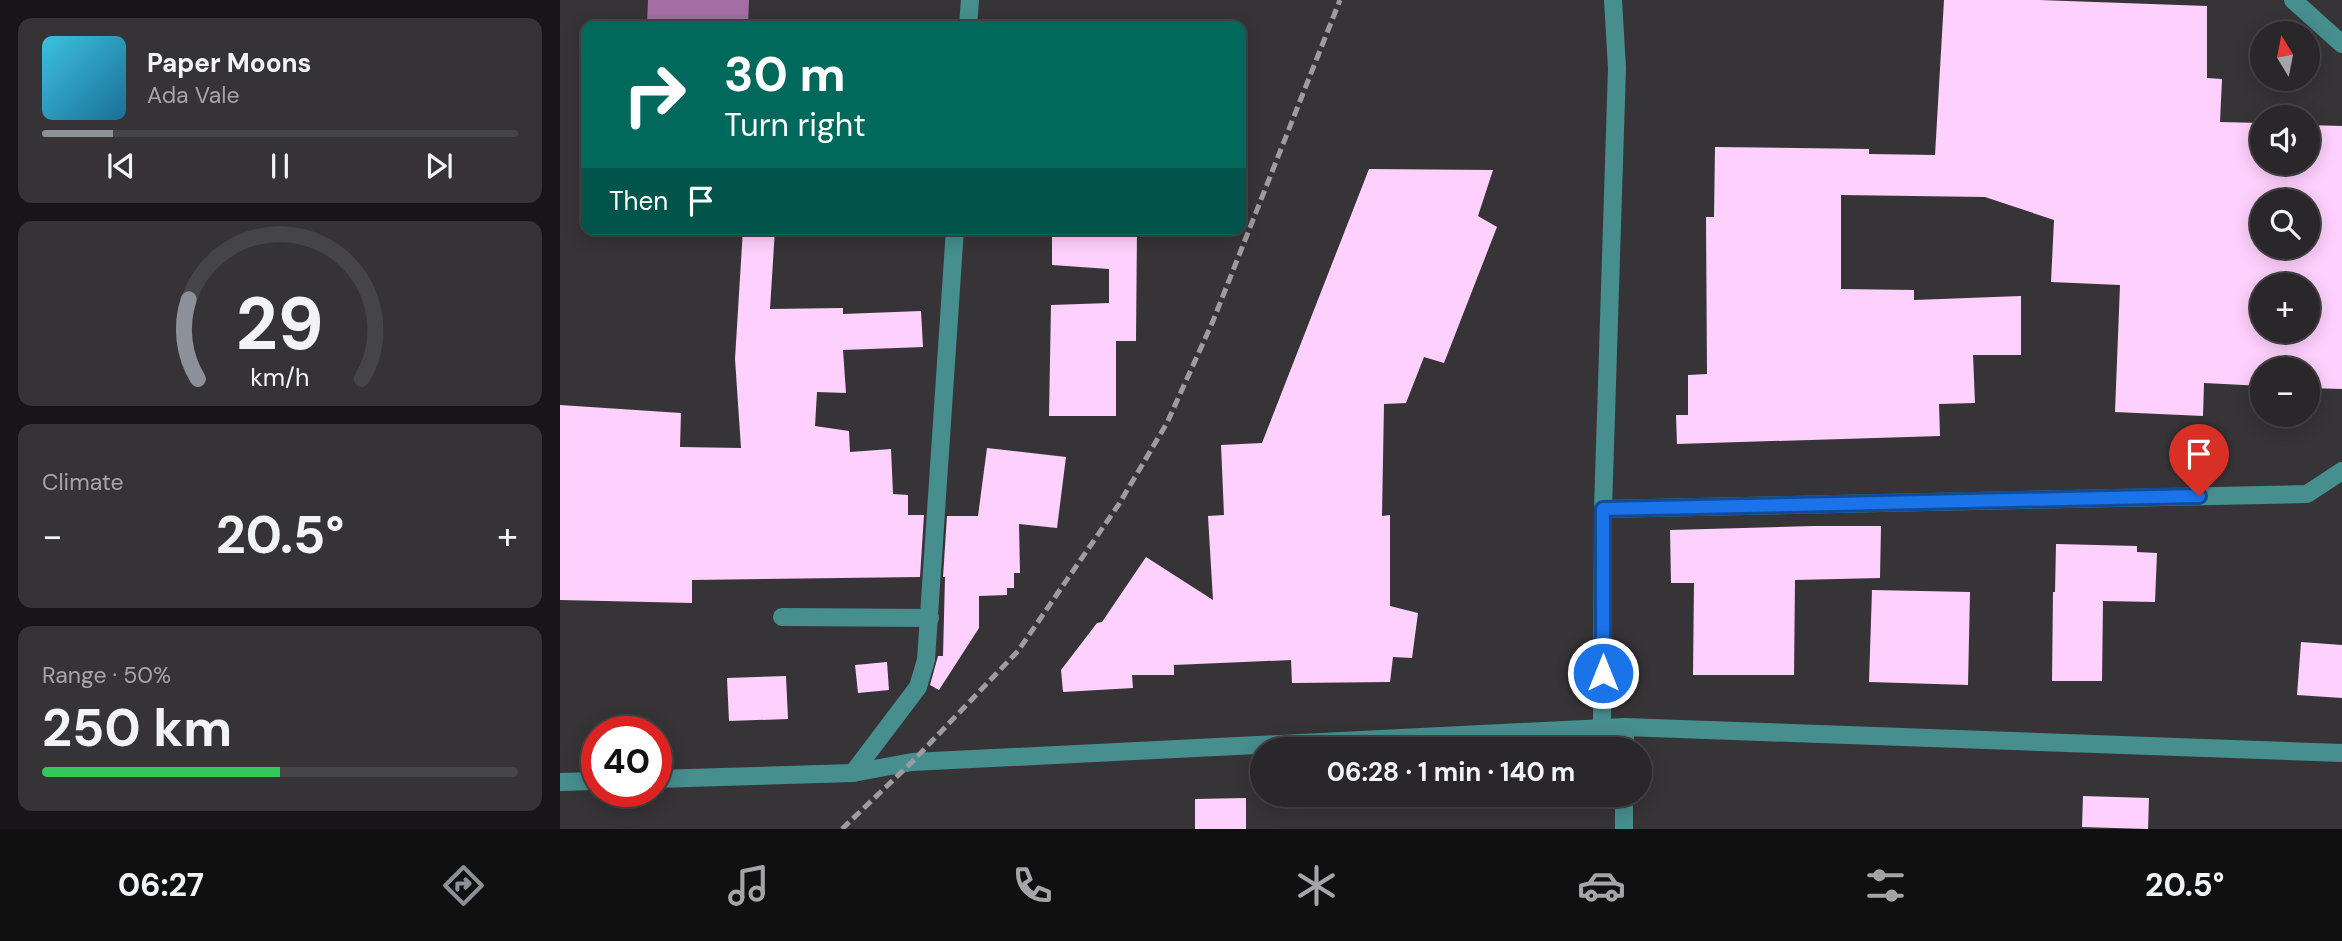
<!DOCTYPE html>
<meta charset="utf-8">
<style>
body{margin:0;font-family:"DM Sans",sans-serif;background:#353335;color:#f1f3f6;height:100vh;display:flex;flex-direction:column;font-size:26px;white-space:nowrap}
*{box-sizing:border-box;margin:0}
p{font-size:23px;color:#a5a5a8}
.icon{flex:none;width:38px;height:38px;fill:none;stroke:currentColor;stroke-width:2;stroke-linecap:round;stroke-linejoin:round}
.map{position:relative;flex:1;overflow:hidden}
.details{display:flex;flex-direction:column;gap:18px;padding:18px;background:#171517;width:560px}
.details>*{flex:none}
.top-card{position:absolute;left:21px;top:21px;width:665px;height:214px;border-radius:14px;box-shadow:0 4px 18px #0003,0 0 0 2px #454446;background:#00695c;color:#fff;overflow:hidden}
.needle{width:46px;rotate:350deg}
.tools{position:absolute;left:1690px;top:21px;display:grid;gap:14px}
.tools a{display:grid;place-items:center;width:70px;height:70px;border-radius:50%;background:#292729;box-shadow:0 4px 18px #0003,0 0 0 2px #454446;font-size:35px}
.speed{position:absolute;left:21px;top:716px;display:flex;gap:14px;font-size:35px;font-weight:700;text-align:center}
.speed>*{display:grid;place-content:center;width:91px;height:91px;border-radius:50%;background:#292729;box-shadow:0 4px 18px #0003,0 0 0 2px #454446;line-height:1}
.speed .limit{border:10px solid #d22;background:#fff;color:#111}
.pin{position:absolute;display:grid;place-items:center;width:60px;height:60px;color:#fff;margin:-72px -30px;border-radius:50% 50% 50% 0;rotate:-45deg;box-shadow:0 0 7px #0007}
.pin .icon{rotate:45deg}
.me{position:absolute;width:77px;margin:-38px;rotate:0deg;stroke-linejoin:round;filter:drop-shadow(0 0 5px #0008)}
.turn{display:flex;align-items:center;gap:24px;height:147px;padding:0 28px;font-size:32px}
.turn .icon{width:91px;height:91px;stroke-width:2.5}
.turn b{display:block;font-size:49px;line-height:60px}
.then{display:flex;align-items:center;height:66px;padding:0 28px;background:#0003;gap:14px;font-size:26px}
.big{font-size:52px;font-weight:700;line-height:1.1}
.details .card{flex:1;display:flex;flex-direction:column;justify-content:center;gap:10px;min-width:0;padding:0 24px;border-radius:14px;background:#353335}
.details .dial{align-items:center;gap:0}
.dial svg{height:182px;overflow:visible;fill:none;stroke:#454446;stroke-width:7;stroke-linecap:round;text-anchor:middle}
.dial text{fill:#f1f3f6;stroke:none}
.song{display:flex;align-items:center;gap:21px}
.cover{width:84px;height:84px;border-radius:10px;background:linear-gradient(135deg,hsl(190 70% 55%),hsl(200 70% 35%))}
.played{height:7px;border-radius:4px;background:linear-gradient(90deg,#8c9099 15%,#454446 15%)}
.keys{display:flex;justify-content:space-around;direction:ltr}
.heat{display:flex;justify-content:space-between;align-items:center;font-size:38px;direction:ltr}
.charge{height:10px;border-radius:5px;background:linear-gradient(90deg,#34c759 50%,#454446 0)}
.trip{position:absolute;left:690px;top:737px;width:402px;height:70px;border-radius:35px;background:#292729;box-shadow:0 4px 18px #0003,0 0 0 2px #454446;font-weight:700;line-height:70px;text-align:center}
.tabs{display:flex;height:112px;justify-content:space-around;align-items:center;background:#101010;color:#a5a5a8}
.tabs .icon{width:49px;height:49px}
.tabs .on{color:#8c9099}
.tabs b{font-size:32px;color:#f1f3f6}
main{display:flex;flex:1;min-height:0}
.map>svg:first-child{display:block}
</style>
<main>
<section class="details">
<div class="card">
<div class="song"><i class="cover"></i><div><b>Paper Moons</b><p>Ada Vale</p></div></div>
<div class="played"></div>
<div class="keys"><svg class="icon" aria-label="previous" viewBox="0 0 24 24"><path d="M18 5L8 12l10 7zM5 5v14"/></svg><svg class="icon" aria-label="pause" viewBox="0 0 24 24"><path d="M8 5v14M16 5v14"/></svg><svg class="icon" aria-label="next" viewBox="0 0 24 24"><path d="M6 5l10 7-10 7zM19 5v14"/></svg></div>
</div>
<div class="card dial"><svg viewBox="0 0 100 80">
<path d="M14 69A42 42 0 1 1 86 69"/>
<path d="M14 69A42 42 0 0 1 10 34" stroke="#8c9099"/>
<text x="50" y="56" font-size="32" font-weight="700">29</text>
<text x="50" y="72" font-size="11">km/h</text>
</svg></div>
<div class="card"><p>Climate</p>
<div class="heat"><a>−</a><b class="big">20.5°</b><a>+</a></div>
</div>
<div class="card"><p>Range · 50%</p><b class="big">250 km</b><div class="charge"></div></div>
</section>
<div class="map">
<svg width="1782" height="829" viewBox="0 0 1782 829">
<rect width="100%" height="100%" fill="#373437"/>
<path fill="#a46fa4" d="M88 0H189L188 26H87Z"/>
<g fill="#fed0fd" fill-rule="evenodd">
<path d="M1384 0H1479L1647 6V78L1662 79 1660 122 1703 123V163H1748V125L1782 126V389L1748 388V369H1703V386L1644 383 1643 416 1555 412 1560 285 1491 282 1494 220 1425 197 1281 195V289L1354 290V300L1461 296V355H1413L1415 403 1379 404 1380 436 1117 444 1116 415H1128V375L1147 374 1146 217H1154L1155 147 1309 149V154L1375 155ZM1703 201H1748V247H1703ZM1703 285H1748V331H1703Z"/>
<path d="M809 169 933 170 918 216 937 227 884 363 864 357 846 403 824 404 822 516 830 515V606L858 613 852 658 833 657 830 682 732 683 731 660 614 665V675H572L573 688 503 692 501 670 537 623 542 622 586 557 653 600 648 516 664 515 661 445 702 443Z"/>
<path d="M183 229H215L210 309 283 308V314L361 311 363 347 283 350 286 393 257 392 255 426 289 431 290 452 331 449 333 494 348 495V515H364L360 577 132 580V603L0 600V405L121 413 120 447 181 448 175 359Z"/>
<path d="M492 229H577L576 341H556V416H489L491 305 549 303V269L492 265Z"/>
<path d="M427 448 506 457 497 528 459 524 460 573H454V588H447V595L419 596V628L379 690 370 685 378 656H383L385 577H383L387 516H418Z"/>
<path d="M1253 526H1321L1320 578 1235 580 1234 675H1133L1134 583H1111L1110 530Z"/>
<path d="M1496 544 1577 546V552L1597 553 1595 602 1543 601 1542 681H1492L1493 592H1495Z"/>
<path d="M1312 590 1410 592 1408 685 1309 682Z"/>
<path d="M1741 642 1782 645V698L1737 695Z"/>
<path d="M327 662 329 690 298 693 295 665Z"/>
<path d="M226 676 228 719 169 721 167 678Z"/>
<path d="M1523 796 1589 798 1588 829 1522 827Z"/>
<path d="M686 798V829H635V799Z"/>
</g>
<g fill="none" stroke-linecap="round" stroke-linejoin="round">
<g stroke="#478e8f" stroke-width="18">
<path d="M1733 0 1782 44"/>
<path d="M408 26 410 0"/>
<path d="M1043 509 1747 494 1782 471"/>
<path d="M222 617 370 618"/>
<path d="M1042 728 1043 509 1057 68 1053 0"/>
<path d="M1065 749V727"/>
<path d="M293 773 358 687 366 660 395 229"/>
<path d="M96 779 293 773 352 762 1065 727 1782 753"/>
<path d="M0 782 37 781"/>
<path d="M1064 829V794"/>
</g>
<path stroke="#9e9c9e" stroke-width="5" stroke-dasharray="10 5" stroke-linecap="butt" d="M282 829 352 762 458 651 559 504 607 423 653 321 780 0"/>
</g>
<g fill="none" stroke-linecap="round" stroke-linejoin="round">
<g stroke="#114b97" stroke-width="18">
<path id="route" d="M1043 673V509L1639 496"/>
</g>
<use href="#route" stroke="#1a73e8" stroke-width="12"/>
</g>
</svg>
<div class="tools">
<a><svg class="needle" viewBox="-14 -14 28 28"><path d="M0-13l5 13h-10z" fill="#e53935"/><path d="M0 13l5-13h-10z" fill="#a5a5a8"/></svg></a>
<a><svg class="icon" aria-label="sound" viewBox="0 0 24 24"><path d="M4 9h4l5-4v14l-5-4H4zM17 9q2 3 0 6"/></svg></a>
<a><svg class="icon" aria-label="search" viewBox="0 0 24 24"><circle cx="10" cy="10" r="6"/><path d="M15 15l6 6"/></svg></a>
<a>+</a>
<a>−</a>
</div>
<div class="speed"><div class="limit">40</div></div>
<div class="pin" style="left:1639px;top:496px;background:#d93025"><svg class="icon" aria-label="arrive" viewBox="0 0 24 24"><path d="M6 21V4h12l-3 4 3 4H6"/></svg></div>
<svg class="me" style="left:1043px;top:673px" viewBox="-20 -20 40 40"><circle r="17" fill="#1a73e8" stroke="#fff" stroke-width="3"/><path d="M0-11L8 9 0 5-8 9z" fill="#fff"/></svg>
<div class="trip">06:28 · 1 min · 140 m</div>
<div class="top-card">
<div class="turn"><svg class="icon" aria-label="right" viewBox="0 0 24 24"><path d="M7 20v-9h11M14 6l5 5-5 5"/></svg><div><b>30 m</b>Turn right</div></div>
<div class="then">Then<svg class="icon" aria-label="arrive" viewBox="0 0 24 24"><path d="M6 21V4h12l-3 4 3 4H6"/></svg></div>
</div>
</div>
</main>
<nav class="tabs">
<b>06:27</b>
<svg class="icon on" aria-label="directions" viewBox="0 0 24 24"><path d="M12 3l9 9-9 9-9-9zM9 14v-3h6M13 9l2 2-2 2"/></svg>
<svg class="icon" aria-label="music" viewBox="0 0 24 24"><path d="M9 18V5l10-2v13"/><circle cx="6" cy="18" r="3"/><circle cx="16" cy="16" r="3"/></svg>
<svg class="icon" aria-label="phone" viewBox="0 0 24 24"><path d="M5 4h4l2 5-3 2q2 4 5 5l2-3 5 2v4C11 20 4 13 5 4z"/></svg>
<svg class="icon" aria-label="climate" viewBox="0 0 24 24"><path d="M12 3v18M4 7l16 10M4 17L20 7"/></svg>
<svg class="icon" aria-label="car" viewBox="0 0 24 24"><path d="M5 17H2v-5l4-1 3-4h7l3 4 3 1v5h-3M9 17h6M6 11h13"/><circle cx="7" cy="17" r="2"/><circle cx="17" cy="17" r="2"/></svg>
<svg class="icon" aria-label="filters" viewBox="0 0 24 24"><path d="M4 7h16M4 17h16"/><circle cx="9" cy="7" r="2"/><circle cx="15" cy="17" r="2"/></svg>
<b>20.5°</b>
</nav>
